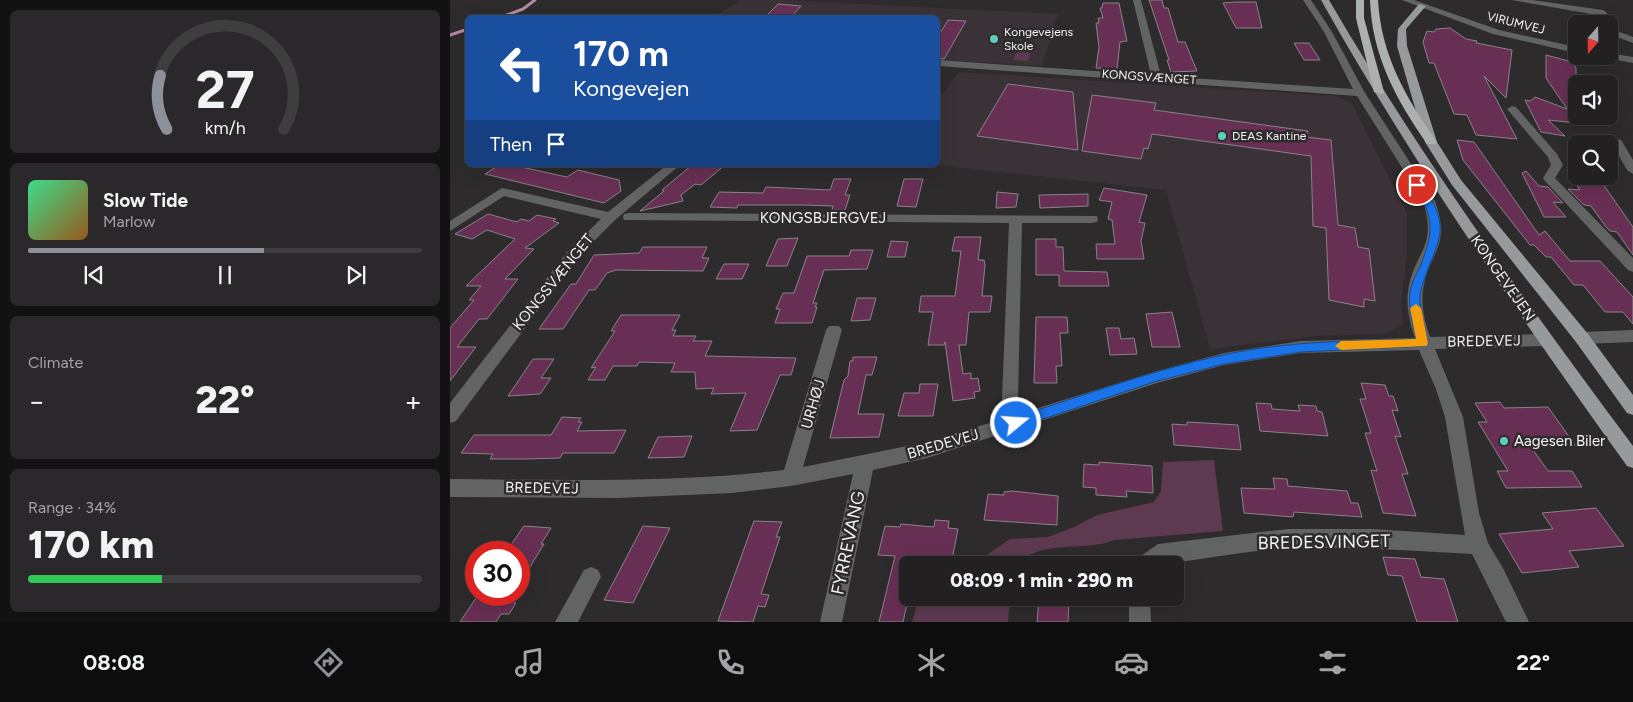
<!DOCTYPE html>
<meta charset="utf-8">
<style>
body{margin:0;font-family:Figtree,sans-serif;background:#2a282a;color:#f1f3f6;height:100vh;display:flex;flex-direction:column;font-size:19px;white-space:nowrap}
*{box-sizing:border-box;margin:0}
p{font-size:16px;color:#a2a3a5}
.icon{flex:none;width:28px;height:28px;fill:none;stroke:currentColor;stroke-width:2;stroke-linecap:round;stroke-linejoin:round}
.map{position:relative;flex:1;overflow:hidden}
.details{display:flex;flex-direction:column;gap:10px;padding:10px;background:#131212;width:450px}
.details>*{flex:none}
.guide{position:absolute;left:15px;top:15px;width:475px;height:152px;border-radius:8px;box-shadow:0 5px 20px #0002,0 0 0 1px #3f3e3f;background:#1a4fa0;color:#fff;overflow:hidden}
.needle{width:32px;rotate:200deg}
.buttons{position:absolute;left:1118px;top:15px;display:grid;gap:10px}
.buttons a{display:grid;place-items:center;width:50px;height:50px;border-radius:8px;background:#222021;box-shadow:0 5px 20px #0002,0 0 0 1px #3f3e3f;font-size:25px}
.speed{position:absolute;left:15px;top:541px;display:flex;gap:10px;font-size:25px;font-weight:700;text-align:center}
.speed>*{display:grid;place-content:center;width:65px;height:65px;border-radius:50%;background:#222021;box-shadow:0 5px 20px #0002,0 0 0 1px #3f3e3f;line-height:1}
.speed .limit{border:8px solid #d22;background:#fff;color:#111}
.pin{position:absolute;display:grid;place-items:center;width:42px;height:42px;color:#fff;margin:-21px;border:2px solid #fff;border-radius:50%;box-shadow:0 1px 5px #0007}
.me{position:absolute;width:55px;margin:-28px;rotate:72deg;stroke-linejoin:round;filter:drop-shadow(0 0 4px #0008)}
.turn{display:flex;align-items:center;gap:18px;height:105px;padding:0 25px;font-size:22px}
.turn .icon{width:65px;height:65px;stroke-width:2.5}
.turn b{display:block;font-size:35px;line-height:42px}
.then{display:flex;align-items:center;height:48px;padding:0 25px;background:#0003;gap:10px;font-size:19px}
.big{font-size:38px;font-weight:800;line-height:1.1}
.details .widget{flex:1;display:flex;flex-direction:column;justify-content:center;gap:8px;min-width:0;padding:0 18px;border-radius:8px;background:#2a282a}
.details .dial{align-items:center;gap:0}
.dial svg{height:130px;overflow:visible;fill:none;stroke:#3f3e3f;stroke-width:7;stroke-linecap:round;text-anchor:middle}
.dial text{fill:#f1f3f6;stroke:none}
.song{display:flex;align-items:center;gap:15px}
.cover{width:60px;height:60px;border-radius:8px;background:linear-gradient(135deg,hsl(150 70% 55%),hsl(30 70% 35%))}
.played{height:5px;border-radius:2px;background:linear-gradient(90deg,#8c9099 60%,#3f3e3f 60%)}
.keys{display:flex;justify-content:space-around;direction:ltr}
.heat{display:flex;justify-content:space-between;align-items:center;font-size:28px;direction:ltr}
.charge{height:8px;border-radius:4px;background:linear-gradient(90deg,#34c759 34%,#3f3e3f 0)}
.trip{position:absolute;left:449px;top:556px;width:285px;height:50px;border-radius:8px;background:#222021;box-shadow:0 5px 20px #0002,0 0 0 1px #3f3e3f;font-weight:800;line-height:50px;text-align:center}
.dock{display:flex;height:80px;justify-content:space-around;align-items:center;background:#0e0d0d;color:#a2a3a5}
.dock .icon{width:35px;height:35px}
.dock .on{color:#8c9099}
.dock b{font-size:22px;color:#f1f3f6}
main{display:flex;flex:1;min-height:0}
.map>svg:first-child{display:block}
</style>
<main>
<section class="details">
<div class="widget dial"><svg viewBox="0 0 100 80">
<path d="M14 69A42 42 0 1 1 86 69"/>
<path d="M14 69A42 42 0 0 1 10 36" stroke="#8c9099"/>
<text x="50" y="56" font-size="32" font-weight="700">27</text>
<text x="50" y="72" font-size="11">km/h</text>
</svg></div>
<div class="widget">
<div class="song"><i class="cover"></i><div><b>Slow Tide</b><p>Marlow</p></div></div>
<div class="played"></div>
<div class="keys"><svg class="icon" aria-label="previous" viewBox="0 0 24 24"><path d="M18 5L8 12l10 7zM5 5v14"/></svg><svg class="icon" aria-label="pause" viewBox="0 0 24 24"><path d="M8 5v14M16 5v14"/></svg><svg class="icon" aria-label="next" viewBox="0 0 24 24"><path d="M6 5l10 7-10 7zM19 5v14"/></svg></div>
</div>
<div class="widget"><p>Climate</p>
<div class="heat"><a>−</a><b class="big">22°</b><a>+</a></div>
</div>
<div class="widget"><p>Range · 34%</p><b class="big">170 km</b><div class="charge"></div></div>
</section>
<div class="map">
<svg width="1183" height="622" viewBox="0 0 1183 622">
<rect width="100%" height="100%" fill="#2e2b2c"/>
<g fill="#3a3237">
<path d="M291 0H334L608 14 592 66 488 60V18H262Z"/>
<path d="M509 72 885 96 901 102 957 213V255L951 303 953 325 934 334 866 336 760 349 716 190 486 165H488V100Z"/>
</g>
<g fill="#5d3a4f">
<path d="M569 44 583 45 578 61 563 60Z"/>
<path d="M764 460 773 531 664 540C633 553 591 538 567 565H522L560 539 598 537 624 527 647 515 704 502 711 491 713 462Z"/>
<path d="M469 598H560L558 622H462Z"/>
</g>
<g fill="none" stroke-linecap="round" stroke-linejoin="round">
<g stroke="#b488a3" stroke-width="3">
<path d="M49 18 73 9 85 0"/>
<path d="M0 35 18 29"/>
</g>
</g>
<g fill="#682f54" stroke="#878486">
<path d="M699 0H712L714 8H718L728 42H735L747 71 721 72 717 60H719Z"/>
<path d="M785 2H806L812 28H786L773 3Z"/>
<path d="M653 3H669L677 41 670 42 667 69 646 68 649 47 646 23H649L648 18H653L650 8H652Z"/>
<path d="M328 4 351 6 340 18H314Z"/>
<path d="M498 20 516 21 494 59 488 58V37Z"/>
<path d="M1000 28 1016 39 1027 41 1026 43 1062 50 1056 98 1034 76 1067 139 1026 135 1017 115 1004 114 984 63H979L973 42 977 31 984 32 986 29Z"/>
<path d="M844 43H859L870 60H854Z"/>
<path d="M1096 55 1122 62 1126 68V116H1135L1146 120 1145 125 1098 120 1115 136 1091 132 1075 100 1080 101 1085 97 1117 109 1096 78Z"/>
<path d="M558 84 623 92 628 150 527 136Z"/>
<path d="M642 95 706 103 704 110 858 131 857 137 881 140 888 225 905 228 908 247 919 249 925 301 914 299V307L879 300 876 228 863 226 861 156 702 134 698 149 694 148 691 159 632 151Z"/>
<path d="M1007 140 1024 142 1089 235 1095 231 1120 261H1150L1183 297V324L1173 312H1155L1133 285H1124L1101 257H1096L1084 245H1080L1013 160Z"/>
<path d="M49 165H62L117 177 128 170 169 180 171 191 154 203 35 174Z"/>
<path d="M242 165H275L251 185 245 184 231 195 233 201 190 211 214 191 212 190Z"/>
<path d="M1076 171 1089 186 1098 187 1113 203 1103 202 1116 217H1094L1072 173Z"/>
<path d="M1125 175 1140 177 1145 183 1153 184 1183 227V255L1167 232 1160 231 1156 227 1141 206 1134 205 1118 189 1130 190 1121 176Z"/>
<path d="M384 179H401L395 195H400L395 210H382L383 206 354 205H288L287 208 260 207 269 192 313 193 316 187 380 190Z"/>
<path d="M454 179H473L466 207 447 206Z"/>
<path d="M654 188 697 195 689 222 695 223 691 241 694 259H647L646 244H665L662 220 658 219 662 202 649 200Z"/>
<path d="M547 192 568 194 566 207 546 208Z"/>
<path d="M638 194V206L590 208 589 195Z"/>
<path d="M38 214 67 222 71 219 79 221 87 215 106 219 103 221 109 223 75 248 84 249 55 279H68L37 319H29L7 347H26L0 381V328L24 300H19L31 286H16L65 239 37 230 22 239 5 234Z"/>
<path d="M505 237H531L528 260H534L535 265 532 296H542L540 312H519L516 345H509L513 374 521 373V379L528 378 530 391 524 392 525 398 503 401 495 342 494 345H478L483 312H469L471 296H505L511 251H502Z"/>
<path d="M348 238 337 266H316L328 239Z"/>
<path d="M586 239H606V247H613L614 271 657 272 659 286H609V275H586Z"/>
<path d="M441 241 458 242 455 257H437Z"/>
<path d="M193 247H257L252 258H259L253 271 166 270 157 273 145 290H139L113 329H89L121 284H126L144 255 189 253Z"/>
<path d="M401 250H423L417 269 374 270 363 303H367L365 307H367L362 323H325L330 309H326L333 293H344L357 256H399Z"/>
<path d="M274 264H299L292 279H266Z"/>
<path d="M407 298H426L420 320 401 321Z"/>
<path d="M722 312 730 347H702L696 314Z"/>
<path d="M171 315H230L222 330H226L223 336H246L243 341H262L255 356 346 358 341 375H330L307 430 280 431 296 393 261 394 264 388 246 389 245 372H221L225 363 189 362 187 366H163L155 380H138L146 367 141 368 165 331H161Z"/>
<path d="M586 317H617L618 333H610L612 366H606L607 383H584Z"/>
<path d="M656 328H669L671 339 684 338 687 354 660 355Z"/>
<path d="M403 357H427L422 375H416L408 414H434L429 437 380 438 394 380 398 376 400 361H403Z"/>
<path d="M83 359H104L91 378H101L90 394 58 396Z"/>
<path d="M911 383 935 385 939 396H943L948 411 942 410 951 437 945 436 958 474H952L966 516 933 513 921 470 927 471 915 433H921L910 399H916Z"/>
<path d="M470 384H488L483 416H448L454 393H469Z"/>
<path d="M1050 402 1054 408 1098 407 1125 445 1081 447 1098 471H1122L1132 487 1056 488 1047 471H1058L1028 422H1037L1025 403Z"/>
<path d="M806 403 821 404 822 409 850 411 848 405 866 406 867 411 872 412 878 436 810 431Z"/>
<path d="M112 417 131 418 128 422H132L127 431 176 430 164 453H113L110 458 75 459H40L43 454 11 453 24 435H101Z"/>
<path d="M737 422 788 425 791 450 724 445 722 424 737 425Z"/>
<path d="M242 436 234 457 198 458 208 437Z"/>
<path d="M649 462 702 466 703 493 676 491 677 497 646 495V488L633 487 634 464 649 465Z"/>
<path d="M823 478 837 479 838 486 897 491 901 503H908L912 517 844 512 843 517 794 513 791 488 825 489Z"/>
<path d="M562 491 608 496 607 525 534 520 538 494 554 495V492Z"/>
<path d="M1146 508 1174 546 1119 551 1129 567 1072 573 1049 534 1103 529 1092 513Z"/>
<path d="M485 520 499 521 498 528 508 529 502 560 458 557V600L453 622H429L445 556 428 555 435 526 450 527 451 524 484 527Z"/>
<path d="M304 521 332 522 326 537H330L311 594 319 595 315 607 308 606 303 622 268 621Z"/>
<path d="M74 526 101 528 91 544H94L69 585V552H56Z"/>
<path d="M193 526 220 528 183 603 154 600Z"/>
<path d="M933 557 965 559 971 577 994 579 1008 622H967L952 576 938 575Z"/>
<path d="M28 595H62L58 602 66 603 59 614H51L46 622H10Z"/>
<path d="M589 598H619L618 622H587Z"/>
</g>
<g fill="none" stroke-linecap="round" stroke-linejoin="round">
<g fill="#626463" fill-rule="evenodd">
<path d="M683 0H691L711 76 903 89 874 32 853 0H861L882 32 915 93 985 201C1002 249 978 251 973 291 971 307 975 323 980 337L1096 334 1102 336 1104 340 1102 344 1096 346 985 349 1013 417 1029 513 1038 543 1054 570 1079 622H1056L1022 554C961 551 900 546 839 549 788 550 736 565 685 565L688 558 708 544 838 529H922L1015 535 995 417 986 389 969 350 851 353 774 365 707 383 477 458 423 470 392 622H370L403 474 341 486 282 493 168 498 0 497V479C111 480 223 483 334 470L376 330 379 326H389L392 330 353 467 477 442 556 418 552 399 559 223 174 220 173 217 174 214 179 213 647 216 648 219 647 222 642 223H572L568 399 572 413 707 371 774 353 851 341 965 338C960 323 956 307 958 291 964 251 988 249 973 201L907 96 488 66V60L701 75Z"/>
<path d="M952 0H964L1049 30 1126 47V53L1043 34Z"/>
<path d="M1061 0H1082L1153 10 1157 13 1153 16Z"/>
<path d="M1159 28 1183 37V43L1159 34Z"/>
<path d="M1159 53 1183 57V63L1156 58 1154 56H1159Z"/>
<path d="M1062 106 1066 107 1107 154 1113 165 1105 178 1183 258V272L1178 270 1095 181 1093 178 1101 165 1098 157 1057 109Z"/>
<path d="M1167 139 1171 140 1183 160V174L1177 170 1161 142Z"/>
<path d="M217 165H230L165 220 127 258 6 421 0 423V403L117 252 151 219 54 196 0 231V221L52 188 158 212Z"/>
<path d="M1183 330V342L1132 344 1126 342 1124 338 1126 334 1132 332Z"/>
<path d="M141 567 148 570 151 577 128 622H105L134 570Z"/>
<path d="M679 598H700L701 622H679Z"/>
</g>
<g fill="#979a9a" fill-rule="evenodd">
<path d="M871 0H879C970 156 1075 301 1183 446V468L1177 466C1068 314 962 162 871 0Z"/>
<path d="M969 4 976 6 956 29 957 46 987 142 1011 180 1138 334 1183 395V415L1177 413 1126 342 1002 185 975 142 947 46 948 29Z"/>
</g>
<g fill="#acb0af" fill-rule="evenodd">
<path d="M906 0H914V18L934 92 933 94 924 92 906 18Z"/>
<path d="M920 0H928C931 55 956 98 987 142L985 144H977C946 99 922 56 920 0Z"/>
</g>
</g>
<path fill="#1a73e8" stroke="#114b97" d="M964 183H971C1006 233 985 240 971 290 967 306 975 327 978 343L977 346 851 352 774 364 707 381 566 428 562 427 560 423 562 419 566 417C635 395 703 370 773 355 836 341 901 341 966 339 963 324 958 308 960 293 961 284 966 275 970 267 984 232 985 217 963 185Z"/>
<path fill="#f59e0b" d="M966 304 971 308 978 343 977 346 891 350 885 346 891 341 966 339 960 308Z"/>
<g fill="#5ccebb" stroke="#2e2b2c" stroke-width="2">
<circle cx="544" cy="39" r="5"/>
<circle cx="772" cy="136" r="5"/>
<circle cx="1054" cy="441" r="5"/>
</g>
<g text-anchor="middle" stroke-width="5" stroke-linejoin="round" paint-order="stroke">
<g font-size="12" fill="#f4f2f3" stroke="#2e2b2c">
<text transform="translate(1066 23) rotate(14)" y="4">VIRUMVEJ</text>
<text transform="translate(699 77) rotate(4)" y="4">KONGSVÆNGET</text>
</g>
<g font-size="12" fill="#f4f2f3" stroke="#2e2b2c" text-anchor="start">
<text x="554" y="36">Kongevejens<tspan x="554" dy="14">Skole</tspan></text>
<text x="782" y="140">DEAS Kantine</text>
</g>
<g font-size="15" fill="#f4f2f3" stroke="#2e2b2c">
<text x="373" y="223">KONGSBJERGVEJ</text>
<text transform="translate(1053 278) rotate(55)" y="5">KONGEVEJEN</text>
<text transform="translate(103 282) rotate(-51)" y="5">KONGSVÆNGET</text>
<text transform="translate(1034 341) rotate(-1)" y="5">BREDEVEJ</text>
<text transform="translate(363 404) rotate(-74)" y="5">URHØJ</text>
<text transform="translate(493 444) rotate(-16)" y="5">BREDEVEJ</text>
<text transform="translate(92 488) rotate(1)" y="5">BREDEVEJ</text>
</g>
<g font-size="15" fill="#f4f2f3" stroke="#2e2b2c" text-anchor="start">
<text x="1064" y="446">Aagesen Biler</text>
</g>
<g font-size="18" fill="#f4f2f3" stroke="#2e2b2c">
<text transform="translate(874 542) rotate(-1)" y="6">BREDESVINGET</text>
<text transform="translate(398 543) rotate(-78)" y="6">FYRREVANG</text>
</g>
</g>
</svg>
<div class="buttons">
<a><svg class="needle" viewBox="-14 -14 28 28"><path d="M0-13l5 13h-10z" fill="#e53935"/><path d="M0 13l5-13h-10z" fill="#a2a3a5"/></svg></a>
<a><svg class="icon" aria-label="sound" viewBox="0 0 24 24"><path d="M4 9h4l5-4v14l-5-4H4zM17 9q2 3 0 6"/></svg></a>
<a><svg class="icon" aria-label="search" viewBox="0 0 24 24"><circle cx="10" cy="10" r="6"/><path d="M15 15l6 6"/></svg></a>
</div>
<div class="speed"><div class="limit">30</div></div>
<div class="pin" style="left:967px;top:185px;background:#d93025"><svg class="icon" aria-label="arrive" viewBox="0 0 24 24"><path d="M6 21V4h12l-3 4 3 4H6"/></svg></div>
<svg class="me" style="left:566px;top:423px" viewBox="-20 -20 40 40"><circle r="17" fill="#1a73e8" stroke="#fff" stroke-width="3"/><path d="M0-11L8 9 0 5-8 9z" fill="#fff"/></svg>
<div class="trip">08:09 · 1 min · 290 m</div>
<div class="guide">
<div class="turn"><svg class="icon" aria-label="left" viewBox="0 0 24 24"><path d="M17 20v-9H6M10 6l-5 5 5 5"/></svg><div><b>170 m</b>Kongevejen</div></div>
<div class="then">Then<svg class="icon" aria-label="arrive" viewBox="0 0 24 24"><path d="M6 21V4h12l-3 4 3 4H6"/></svg></div>
</div>
</div>
</main>
<nav class="dock">
<b>08:08</b>
<svg class="icon on" aria-label="directions" viewBox="0 0 24 24"><path d="M12 3l9 9-9 9-9-9zM9 14v-3h6M13 9l2 2-2 2"/></svg>
<svg class="icon" aria-label="music" viewBox="0 0 24 24"><path d="M9 18V5l10-2v13"/><circle cx="6" cy="18" r="3"/><circle cx="16" cy="16" r="3"/></svg>
<svg class="icon" aria-label="phone" viewBox="0 0 24 24"><path d="M5 4h4l2 5-3 2q2 4 5 5l2-3 5 2v4C11 20 4 13 5 4z"/></svg>
<svg class="icon" aria-label="climate" viewBox="0 0 24 24"><path d="M12 3v18M4 7l16 10M4 17L20 7"/></svg>
<svg class="icon" aria-label="car" viewBox="0 0 24 24"><path d="M5 17H2v-5l4-1 3-4h7l3 4 3 1v5h-3M9 17h6M6 11h13"/><circle cx="7" cy="17" r="2"/><circle cx="17" cy="17" r="2"/></svg>
<svg class="icon" aria-label="filters" viewBox="0 0 24 24"><path d="M4 7h16M4 17h16"/><circle cx="9" cy="7" r="2"/><circle cx="15" cy="17" r="2"/></svg>
<b>22°</b>
</nav>
